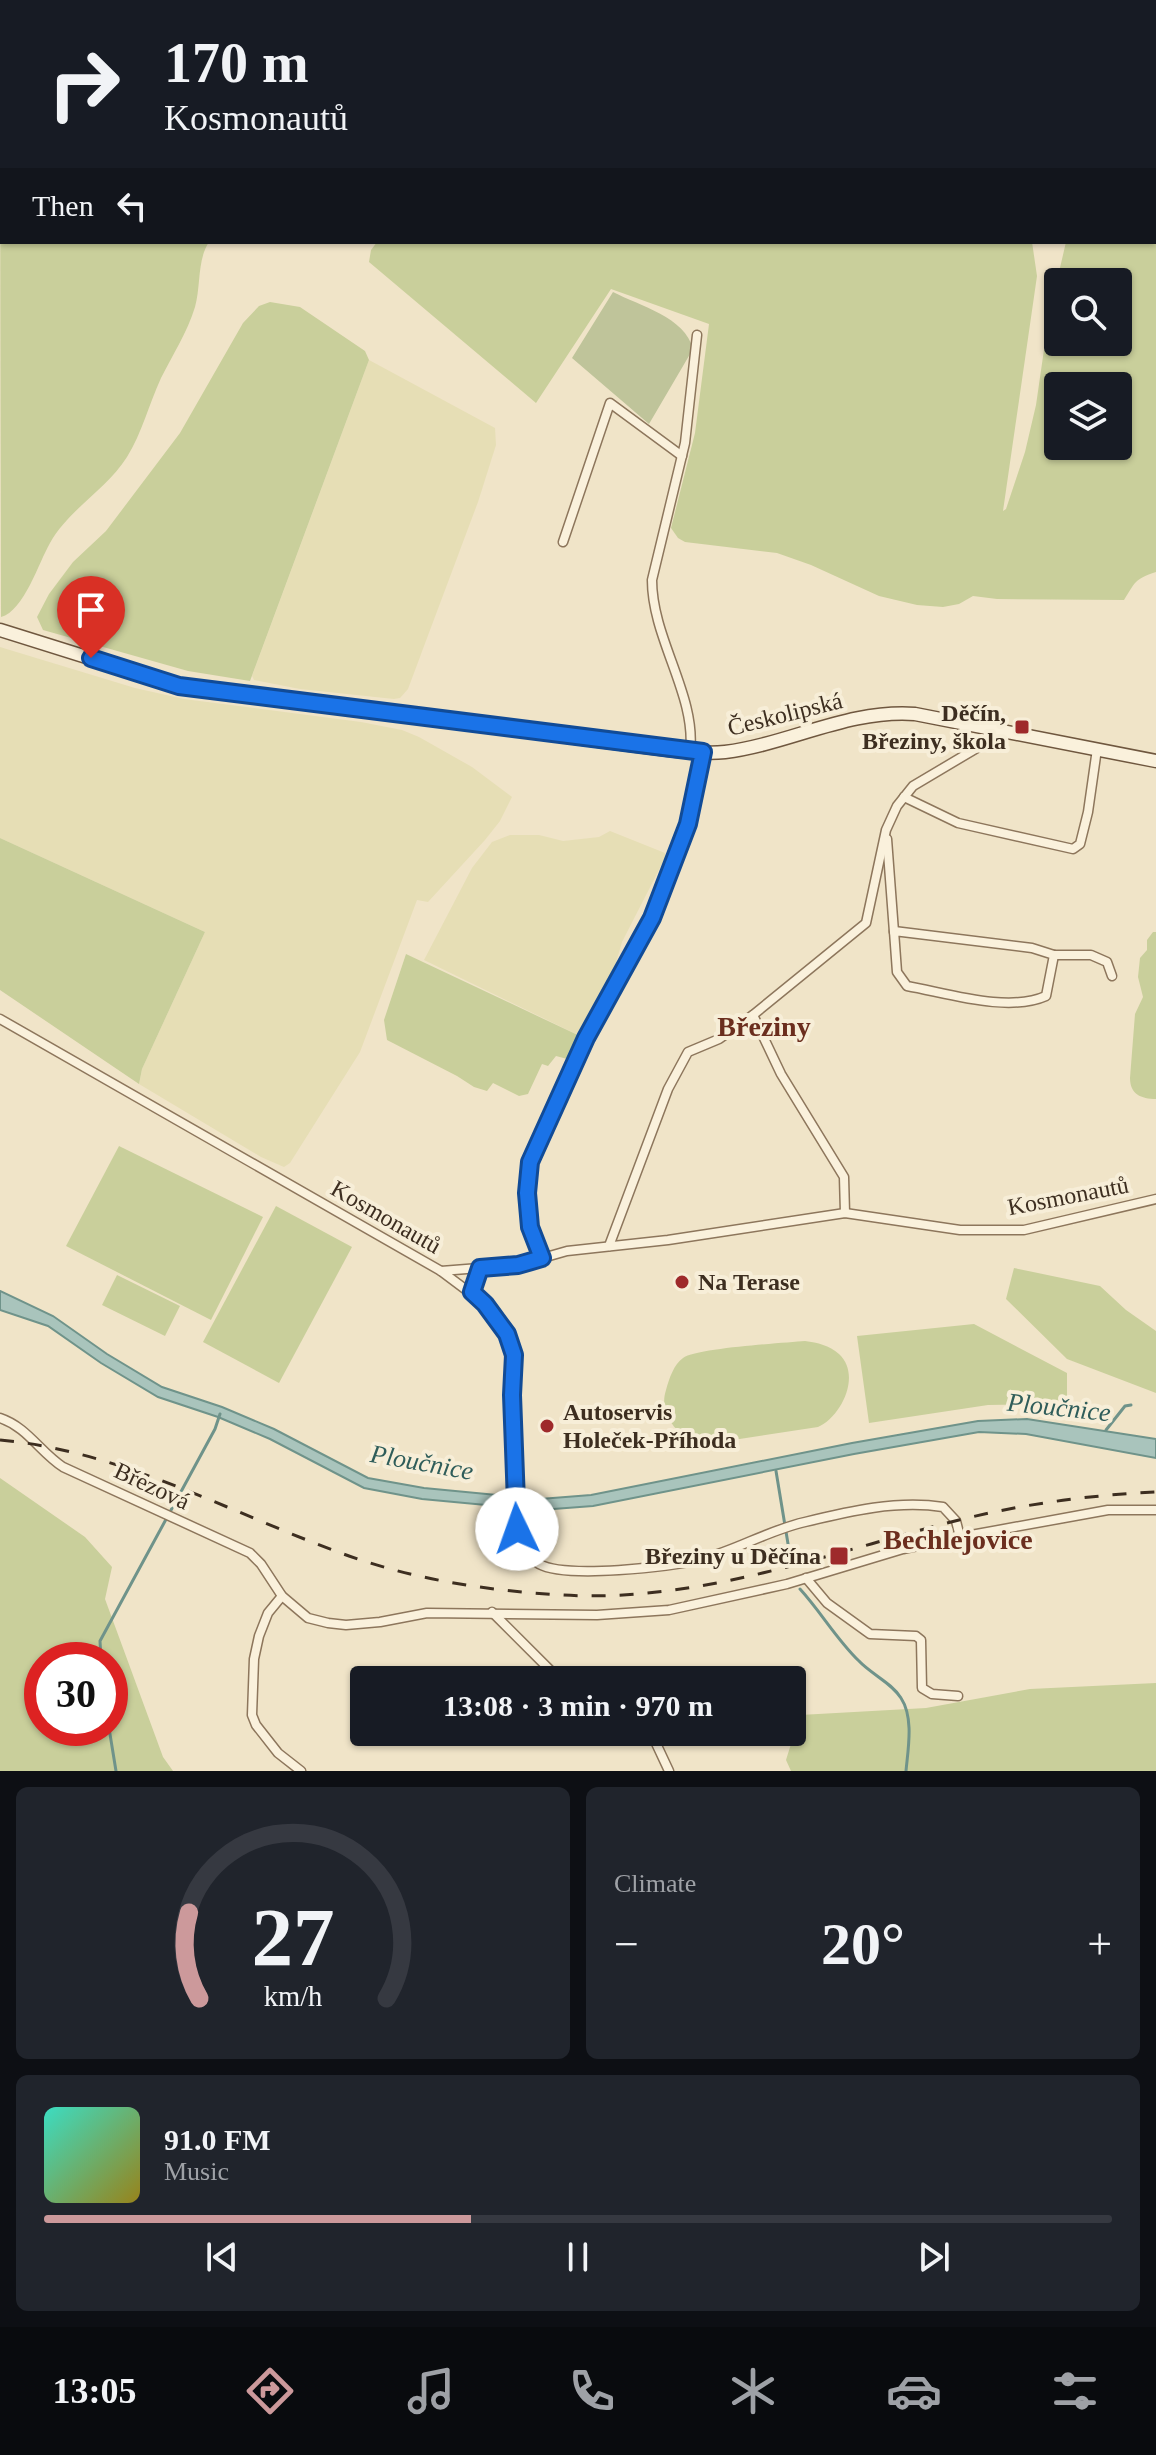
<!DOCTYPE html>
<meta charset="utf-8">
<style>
body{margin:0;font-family:Georgia,serif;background:#20242c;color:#f1f3f6;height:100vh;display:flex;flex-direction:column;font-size:30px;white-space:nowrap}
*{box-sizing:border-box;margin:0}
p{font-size:26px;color:#9ea1a6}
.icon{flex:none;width:44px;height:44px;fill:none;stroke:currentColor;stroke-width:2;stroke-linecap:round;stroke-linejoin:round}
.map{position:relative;height:1771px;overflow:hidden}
.side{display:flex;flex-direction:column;gap:16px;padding:16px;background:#0d0f14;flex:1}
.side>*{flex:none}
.guide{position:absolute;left:0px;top:0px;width:1156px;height:244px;box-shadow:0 2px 6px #0004;background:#171b24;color:#f1f3f6;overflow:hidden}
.controls{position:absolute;left:1044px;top:268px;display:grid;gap:16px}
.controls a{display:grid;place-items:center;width:88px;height:88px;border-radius:8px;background:#171b24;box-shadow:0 2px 6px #0004;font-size:40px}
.speed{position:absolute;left:24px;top:1642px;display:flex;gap:16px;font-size:40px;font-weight:700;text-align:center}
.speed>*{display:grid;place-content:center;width:104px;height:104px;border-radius:50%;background:#171b24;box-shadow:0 2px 6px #0004;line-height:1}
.speed .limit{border:12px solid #d22;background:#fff;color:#111}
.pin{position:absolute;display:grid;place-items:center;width:68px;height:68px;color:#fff;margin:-82px -34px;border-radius:50% 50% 50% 0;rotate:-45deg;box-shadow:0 0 8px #0007}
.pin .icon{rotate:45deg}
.me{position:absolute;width:88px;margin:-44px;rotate:357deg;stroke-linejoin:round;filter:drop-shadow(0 0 6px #0008)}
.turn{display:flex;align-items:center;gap:28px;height:168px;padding:0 32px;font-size:36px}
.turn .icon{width:104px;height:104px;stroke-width:2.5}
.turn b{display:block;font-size:56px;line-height:68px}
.then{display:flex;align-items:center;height:76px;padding:0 32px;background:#0003;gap:16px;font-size:30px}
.big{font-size:60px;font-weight:700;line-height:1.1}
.side .widget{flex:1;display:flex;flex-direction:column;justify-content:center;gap:12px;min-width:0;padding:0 28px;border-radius:12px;background:#20242c}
.side .dial{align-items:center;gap:0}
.dial svg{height:208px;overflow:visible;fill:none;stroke:#363941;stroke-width:7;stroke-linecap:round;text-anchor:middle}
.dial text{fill:#f1f3f6;stroke:none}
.song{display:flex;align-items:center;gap:24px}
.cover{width:96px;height:96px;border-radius:12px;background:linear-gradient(135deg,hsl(170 70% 55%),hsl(50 70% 35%))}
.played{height:8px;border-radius:4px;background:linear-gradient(90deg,#cc999b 40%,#363941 40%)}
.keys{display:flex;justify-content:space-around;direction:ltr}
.heat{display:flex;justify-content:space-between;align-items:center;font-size:44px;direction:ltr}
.side .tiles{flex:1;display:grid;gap:16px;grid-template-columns:1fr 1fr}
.widget:last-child{grid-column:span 2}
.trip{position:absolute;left:350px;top:1666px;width:456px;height:80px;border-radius:8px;background:#171b24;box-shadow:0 2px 6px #0004;font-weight:700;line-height:80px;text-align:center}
.tab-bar{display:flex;height:128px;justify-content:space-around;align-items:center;background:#090b0e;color:#9ea1a6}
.tab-bar .icon{width:56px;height:56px}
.tab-bar .on{color:#cc999b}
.tab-bar b{font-size:36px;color:#f1f3f6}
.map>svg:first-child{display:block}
</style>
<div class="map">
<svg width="1156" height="1771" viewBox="0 0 1156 1771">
<rect width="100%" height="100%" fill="#f0e4c8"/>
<g fill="#e6deb5">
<path d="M369 360 495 428 496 445 478 502 408 689 400 698 394 699 300 689 254 680 252 676Z"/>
<path d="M0 647 135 688 184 699 361 722 402 730 419 737 472 767 512 797 500 821 485 840 428 902 417 900 360 1052 290 1163 284 1167 261 1157 139 1084 142 1069 205 932 0 838Z"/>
<path d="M610 831 665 853V858L622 942 613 973 582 1037 424 960 472 868 492 842 510 835H539L563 841 599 837Z"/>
</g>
<g fill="#c9cf9b" fill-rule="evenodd">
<path d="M388 0H718L388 2Z"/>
<path d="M1092 0H1156V572C1134 579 1135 583 1124 600L997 599 973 596 959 604 943 607 917 605 879 596 811 565 777 553 685 542 678 538 671 528 695 433 709 324 611 289 536 403 369 262 371 250 377 242H1032L1037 276 1003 511 1006 509 1025 452 1036 405 1049 315 1066 242H1154V2ZM1058 282H1118V342H1058ZM1058 386H1118V446H1058Z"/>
<path d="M0 99 2 242H209C197 260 201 286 195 307 187 333 173 354 161 378 149 404 142 433 127 457 106 490 69 509 50 543 39 562 24 611 1 617Z"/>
<path d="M270 302 300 307 365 351 369 360 250 681 188 671 43 630 37 617 49 594 73 562 106 531 180 433 243 323 259 306Z"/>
<path d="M0 838 205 932 142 1069 139 1084 0 990Z"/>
<path d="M1153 932H1156V1099C1141 1099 1130 1094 1130 1078L1135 1014 1143 997 1138 977 1140 958 1147 950V940Z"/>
<path d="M406 954 582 1037 573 1058 571 1060 556 1056 548 1066 542 1064 528 1094 519 1096 493 1083 487 1091 474 1087 457 1076 387 1040 384 1020Z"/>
<path d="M119 1146 263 1217 211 1320 66 1246Z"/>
<path d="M276 1206 352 1247 279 1383 203 1342Z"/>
<path d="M1014 1268 1100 1286 1126 1310 1156 1331V1393L1067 1359 1006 1299Z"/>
<path d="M117 1275 180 1306 165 1336 102 1305Z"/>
<path d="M974 1324 1067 1373V1404L988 1405 869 1423 857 1336Z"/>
<path d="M805 1341C818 1343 829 1345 839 1354 862 1375 841 1417 818 1427L694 1446C678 1432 658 1415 666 1390 669 1379 674 1364 683 1358 697 1348 783 1343 805 1341Z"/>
<path d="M0 1478 85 1537 112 1567 105 1599 163 1757 173 1771H0ZM42 1660H110V1728H42Z"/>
<path d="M1156 1683V1771H791L786 1760 800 1715 926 1708 1030 1689Z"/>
</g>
<path fill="#bfc49a" d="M613 292C640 306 685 317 693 349L649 424 572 358Z"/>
<path fill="#a9c4bc" stroke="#6f938a" stroke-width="2" d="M0 1291 53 1316 107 1354 162 1387 222 1407 274 1429 368 1478 424 1488 540 1499 591 1495 852 1443 978 1421 1027 1419 1156 1439V1458L1026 1434 979 1432 854 1454 593 1506 540 1510 422 1499 364 1488 270 1439 218 1417 158 1397 101 1363 48 1326 0 1310Z"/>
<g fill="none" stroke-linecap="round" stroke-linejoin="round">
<g stroke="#6f938a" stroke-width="3">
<path d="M1106 1430 1125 1406 1131 1405"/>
<path d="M776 1471 791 1562"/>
<path d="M800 1589C821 1612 837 1640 859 1661 871 1674 892 1683 901 1698 914 1718 908 1749 906 1771"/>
<path d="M101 1660 100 1641 215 1429 220 1414"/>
<path d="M109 1728 116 1771"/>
</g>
<g stroke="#8d765c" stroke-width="11">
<g id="street">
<path d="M563 542 610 403 682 456"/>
<path d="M690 752C697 696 652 639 652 580L685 443 697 335"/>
<path d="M904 797 958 823 1073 849 1080 844 1088 812 1097 749"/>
<path d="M887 839 894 932"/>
<path d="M894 931 1032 948 1054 955 1046 996C1008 1013 947 993 907 986L897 972Z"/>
<path d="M1054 955H1091L1107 962 1112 976"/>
<path d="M753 1015 781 1074 844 1177 845 1213"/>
<path d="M0 1019 441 1271 485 1304 511 1341 514 1355 512 1395 517 1529C520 1543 525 1556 539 1564 566 1579 670 1567 702 1559 737 1550 769 1530 805 1522 850 1511 897 1500 943 1507L956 1521 960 1537"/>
<path d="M609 1246 668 1089 688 1052 719 1039 753 1015 866 923 886 830 897 806 913 786 982 745 996 730"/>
<path d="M542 1258 530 1227 527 1193 530 1162 586 1038 652 918 688 824 703 752"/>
<path d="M441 1271 518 1265 567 1251 668 1240 845 1213 960 1230H1024L1156 1199"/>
<path d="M472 1292 480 1268"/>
<path d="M0 1418C27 1427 40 1452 63 1467L250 1553 261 1564 282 1596 308 1618 328 1623 346 1625 380 1622 427 1613 597 1615 669 1610 787 1584 903 1549 960 1537 1108 1510H1156"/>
<path d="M806 1578 827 1603 870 1634 916 1636 921 1640 922 1688 932 1694 958 1696"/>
<path d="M282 1596 268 1613 259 1636 254 1659 252 1715 256 1725 278 1753 301 1771"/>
<path d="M492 1612 560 1680"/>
<path d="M647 1732 654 1739 669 1771"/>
</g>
</g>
<g stroke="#6f573f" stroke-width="15">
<path id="secondary" d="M0 630 179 686 669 750C687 752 707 754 725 752 789 744 849 709 915 714L1156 761"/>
</g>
<use href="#street" stroke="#faf1dc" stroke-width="8"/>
<use href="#secondary" stroke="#faf1dc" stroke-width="12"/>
<path stroke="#3d2e20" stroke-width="3" stroke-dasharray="14 14" stroke-linecap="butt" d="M0 1440C123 1451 234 1515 349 1556 417 1580 490 1591 562 1595 700 1603 828 1553 959 1520 1023 1504 1090 1495 1156 1492"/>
</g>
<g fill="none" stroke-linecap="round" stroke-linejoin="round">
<g stroke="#114b97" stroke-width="20">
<path id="route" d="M91 658 179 686 703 752 688 824 652 918 586 1038 530 1162 527 1193 530 1227 542 1258 518 1265 480 1268 472 1292 485 1304 507 1334 514 1355 512 1395 517 1529"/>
</g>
<use href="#route" stroke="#1a73e8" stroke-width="14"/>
</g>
<g fill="#9e2a2b" stroke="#f7eed8" stroke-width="3">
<rect x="1014" y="719" width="16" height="16" rx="4"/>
<circle cx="682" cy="1282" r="8"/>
<circle cx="547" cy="1426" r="8"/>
<rect x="829" y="1546" width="20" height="20" rx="4"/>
</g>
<g text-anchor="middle" stroke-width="8" stroke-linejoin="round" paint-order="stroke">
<g font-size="24" font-weight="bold" fill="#3d2e20" stroke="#f7eed8" text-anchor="end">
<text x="1006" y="721">Děčín,<tspan x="1006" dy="28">Březiny, škola</tspan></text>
<text x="698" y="1290" text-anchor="start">Na Terase</text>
<text x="563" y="1420" text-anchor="start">Autoservis<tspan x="563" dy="28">Holeček-Příhoda</tspan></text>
<text x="821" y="1564">Březiny u Děčína</text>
</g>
<g font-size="24" fill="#3d2e20" stroke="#f7eed8">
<text transform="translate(785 714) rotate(-14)" y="8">Českolipská</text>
<text transform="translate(1068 1196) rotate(-11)" y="8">Kosmonautů</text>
<text transform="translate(386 1217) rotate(30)" y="8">Kosmonautů</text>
<text transform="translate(152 1486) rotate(25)" y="8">Březová</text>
</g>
<g font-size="26" font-style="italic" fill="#2f5d5a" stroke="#f7eed8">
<text transform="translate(1059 1407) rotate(6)" y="9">Ploučnice</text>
<text transform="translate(422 1462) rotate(10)" y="9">Ploučnice</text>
</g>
<g font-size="28" font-weight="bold" fill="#6b2e1e" stroke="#f7eed8">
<text x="764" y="1036">Březiny</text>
<text x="958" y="1549">Bechlejovice</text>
</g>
</g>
</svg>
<div class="controls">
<a><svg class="icon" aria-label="search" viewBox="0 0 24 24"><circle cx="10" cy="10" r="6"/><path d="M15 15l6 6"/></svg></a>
<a><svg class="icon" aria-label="layers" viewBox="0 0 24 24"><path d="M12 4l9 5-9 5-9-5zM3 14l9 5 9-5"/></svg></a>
</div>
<div class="speed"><div class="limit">30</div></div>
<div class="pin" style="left:91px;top:658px;background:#d93025"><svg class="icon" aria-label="arrive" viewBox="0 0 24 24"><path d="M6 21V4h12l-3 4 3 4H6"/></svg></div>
<svg class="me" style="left:517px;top:1529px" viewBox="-20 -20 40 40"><circle r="19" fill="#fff"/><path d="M0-13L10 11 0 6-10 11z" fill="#1a73e8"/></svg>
<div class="trip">13:08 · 3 min · 970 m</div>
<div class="guide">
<div class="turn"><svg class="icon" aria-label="right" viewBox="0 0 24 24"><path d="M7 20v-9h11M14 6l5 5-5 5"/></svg><div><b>170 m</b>Kosmonautů</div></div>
<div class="then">Then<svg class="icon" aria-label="left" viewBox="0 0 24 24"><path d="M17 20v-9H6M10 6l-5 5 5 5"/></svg></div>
</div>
</div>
<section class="side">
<div class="tiles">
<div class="widget dial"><svg viewBox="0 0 100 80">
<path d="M14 69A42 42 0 1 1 86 69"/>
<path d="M14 69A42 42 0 0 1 10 36" stroke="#cc999b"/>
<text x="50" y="56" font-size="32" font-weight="700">27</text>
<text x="50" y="72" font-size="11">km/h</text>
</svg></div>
<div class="widget"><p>Climate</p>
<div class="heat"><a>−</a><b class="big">20°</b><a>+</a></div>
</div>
<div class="widget">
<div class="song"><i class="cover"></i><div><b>91.0 FM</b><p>Music</p></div></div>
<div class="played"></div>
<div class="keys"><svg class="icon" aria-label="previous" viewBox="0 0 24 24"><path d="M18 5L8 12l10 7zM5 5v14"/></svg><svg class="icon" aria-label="pause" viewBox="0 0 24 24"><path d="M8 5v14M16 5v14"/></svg><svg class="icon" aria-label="next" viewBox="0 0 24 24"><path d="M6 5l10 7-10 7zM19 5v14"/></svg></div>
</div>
</div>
</section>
<nav class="tab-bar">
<b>13:05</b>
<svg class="icon on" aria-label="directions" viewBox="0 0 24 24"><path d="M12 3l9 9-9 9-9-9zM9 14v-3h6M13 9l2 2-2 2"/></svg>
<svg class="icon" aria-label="music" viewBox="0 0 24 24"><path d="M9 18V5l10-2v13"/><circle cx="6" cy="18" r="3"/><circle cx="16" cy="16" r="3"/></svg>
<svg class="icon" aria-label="phone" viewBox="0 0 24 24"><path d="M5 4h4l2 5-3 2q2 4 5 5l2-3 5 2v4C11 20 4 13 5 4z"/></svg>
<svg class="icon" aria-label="climate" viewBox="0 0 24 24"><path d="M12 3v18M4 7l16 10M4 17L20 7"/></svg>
<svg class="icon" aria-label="car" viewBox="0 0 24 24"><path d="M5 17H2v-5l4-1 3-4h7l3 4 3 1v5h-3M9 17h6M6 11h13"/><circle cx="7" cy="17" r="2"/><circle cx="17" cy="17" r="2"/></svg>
<svg class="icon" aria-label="filters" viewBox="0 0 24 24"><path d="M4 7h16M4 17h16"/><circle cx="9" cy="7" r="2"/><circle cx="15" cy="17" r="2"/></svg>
</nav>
